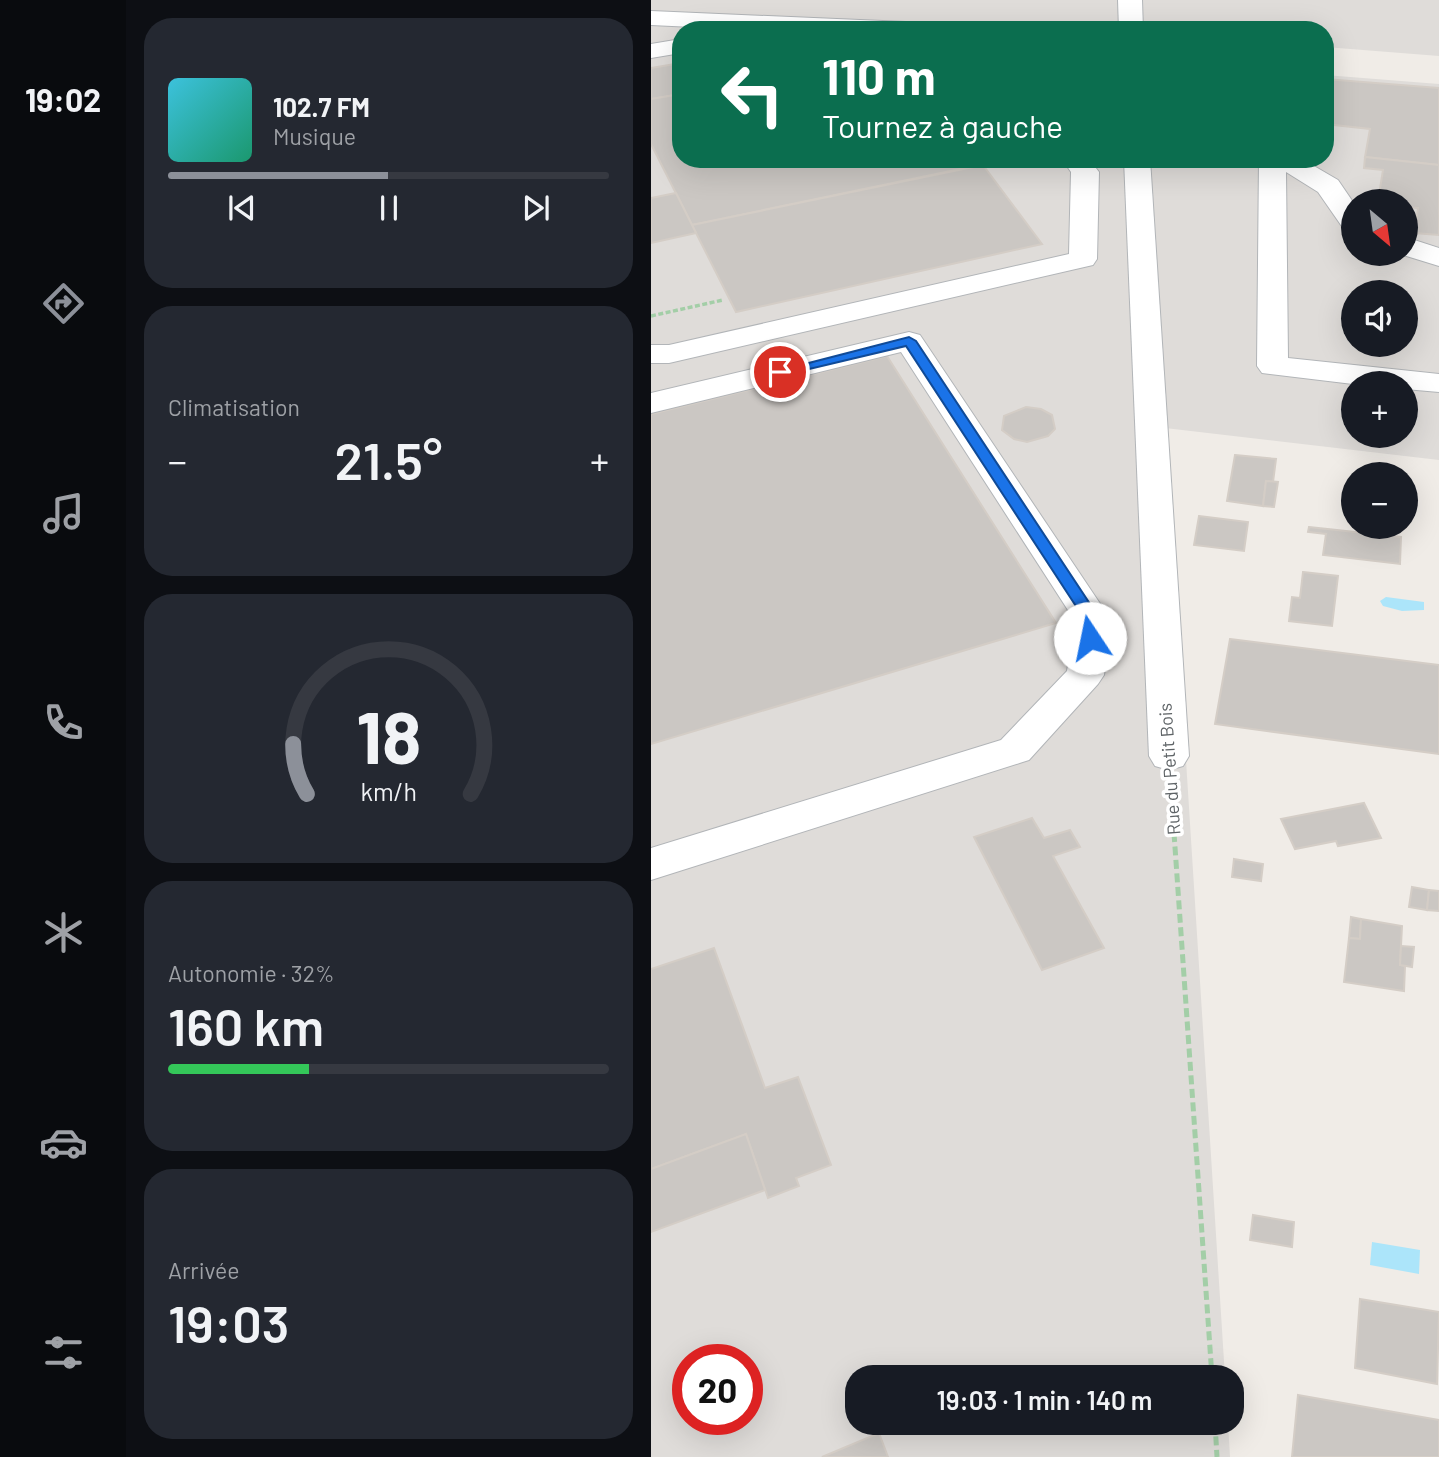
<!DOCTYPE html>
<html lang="fr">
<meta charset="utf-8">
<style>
body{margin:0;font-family:Barlow,sans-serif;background:#242831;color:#f1f3f6;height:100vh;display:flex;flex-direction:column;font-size:26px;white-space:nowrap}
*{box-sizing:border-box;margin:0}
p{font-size:23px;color:#9ea1a6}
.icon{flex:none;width:38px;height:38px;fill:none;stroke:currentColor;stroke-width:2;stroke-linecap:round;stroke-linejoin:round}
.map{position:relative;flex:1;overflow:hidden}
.side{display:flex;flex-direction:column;gap:18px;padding:18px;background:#0d0f14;width:525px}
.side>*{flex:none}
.guide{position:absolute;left:21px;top:21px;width:662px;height:147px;border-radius:28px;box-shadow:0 7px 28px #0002;background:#0b6e4f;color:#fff;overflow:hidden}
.needle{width:46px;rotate:151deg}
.controls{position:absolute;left:690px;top:189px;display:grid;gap:14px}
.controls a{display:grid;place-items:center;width:77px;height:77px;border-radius:50%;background:#171b24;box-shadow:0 7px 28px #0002;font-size:35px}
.speed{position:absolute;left:21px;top:1344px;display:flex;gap:14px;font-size:35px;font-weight:700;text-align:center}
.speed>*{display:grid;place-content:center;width:91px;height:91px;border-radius:50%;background:#171b24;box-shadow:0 7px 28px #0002;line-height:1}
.speed .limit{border:10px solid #d22;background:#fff;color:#111}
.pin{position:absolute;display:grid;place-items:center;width:60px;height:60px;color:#fff;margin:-30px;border:4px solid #fff;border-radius:50%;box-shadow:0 2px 7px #0007}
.me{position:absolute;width:77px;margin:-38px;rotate:349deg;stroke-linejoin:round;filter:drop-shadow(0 0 5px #0008)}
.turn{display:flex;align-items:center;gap:24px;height:147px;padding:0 35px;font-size:32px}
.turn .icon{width:91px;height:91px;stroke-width:2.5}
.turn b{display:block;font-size:49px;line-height:60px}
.big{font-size:52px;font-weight:600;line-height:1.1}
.side .card{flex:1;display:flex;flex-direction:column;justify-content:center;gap:10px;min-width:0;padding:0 24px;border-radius:28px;background:#242831}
.side .dial{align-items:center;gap:0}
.dial svg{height:182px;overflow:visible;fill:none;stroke:#363941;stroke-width:7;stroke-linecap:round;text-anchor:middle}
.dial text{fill:#f1f3f6;stroke:none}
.song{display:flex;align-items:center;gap:21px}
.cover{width:84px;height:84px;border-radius:10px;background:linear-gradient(135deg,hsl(190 70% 55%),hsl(160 70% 35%))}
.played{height:7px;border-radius:4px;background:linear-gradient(90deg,#8c9099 50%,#363941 50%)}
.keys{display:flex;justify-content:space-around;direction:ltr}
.heat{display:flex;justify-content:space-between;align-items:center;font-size:38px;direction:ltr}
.charge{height:10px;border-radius:5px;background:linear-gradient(90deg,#34c759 32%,#363941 0)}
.trip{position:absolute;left:194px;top:1365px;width:399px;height:70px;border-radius:28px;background:#171b24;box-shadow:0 7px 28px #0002;font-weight:600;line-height:70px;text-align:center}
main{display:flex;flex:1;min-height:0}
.tab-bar{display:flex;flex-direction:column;width:126px;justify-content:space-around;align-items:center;background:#090b0e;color:#9ea1a6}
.tab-bar .icon{width:49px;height:49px}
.tab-bar .selected{color:#8c9099}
.tab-bar b{font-size:32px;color:#f1f3f6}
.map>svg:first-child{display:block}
</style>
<main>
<nav class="tab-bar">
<b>19:02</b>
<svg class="icon selected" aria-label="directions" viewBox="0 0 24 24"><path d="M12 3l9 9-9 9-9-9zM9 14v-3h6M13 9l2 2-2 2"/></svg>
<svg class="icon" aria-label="music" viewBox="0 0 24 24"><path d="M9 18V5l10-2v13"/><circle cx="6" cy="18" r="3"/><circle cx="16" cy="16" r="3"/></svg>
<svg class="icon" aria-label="phone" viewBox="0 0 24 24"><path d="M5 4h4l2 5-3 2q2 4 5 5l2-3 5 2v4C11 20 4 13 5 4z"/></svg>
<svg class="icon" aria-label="climate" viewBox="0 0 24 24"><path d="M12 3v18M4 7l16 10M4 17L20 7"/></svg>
<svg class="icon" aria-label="car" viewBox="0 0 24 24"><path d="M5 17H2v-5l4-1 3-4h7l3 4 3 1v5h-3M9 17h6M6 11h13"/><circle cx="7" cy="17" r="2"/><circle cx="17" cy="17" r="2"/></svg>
<svg class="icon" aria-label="filters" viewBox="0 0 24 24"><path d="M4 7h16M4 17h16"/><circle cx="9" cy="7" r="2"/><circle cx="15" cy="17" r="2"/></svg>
</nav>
<section class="side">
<div class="card">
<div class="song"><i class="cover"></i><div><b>102.7 FM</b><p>Musique</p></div></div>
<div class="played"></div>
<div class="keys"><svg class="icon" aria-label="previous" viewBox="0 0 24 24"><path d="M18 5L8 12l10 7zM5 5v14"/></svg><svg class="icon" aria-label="pause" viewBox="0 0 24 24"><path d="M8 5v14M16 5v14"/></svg><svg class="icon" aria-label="next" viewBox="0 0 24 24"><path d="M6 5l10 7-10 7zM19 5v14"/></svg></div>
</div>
<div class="card"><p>Climatisation</p>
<div class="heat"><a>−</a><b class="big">21.5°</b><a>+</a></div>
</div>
<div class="card dial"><svg viewBox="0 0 100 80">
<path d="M14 69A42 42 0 1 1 86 69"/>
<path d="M14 69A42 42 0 0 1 8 47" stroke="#8c9099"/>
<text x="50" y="56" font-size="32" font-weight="700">18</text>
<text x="50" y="72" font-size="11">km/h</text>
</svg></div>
<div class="card"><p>Autonomie · 32%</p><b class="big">160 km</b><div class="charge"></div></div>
<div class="card"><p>Arrivée</p><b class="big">19:03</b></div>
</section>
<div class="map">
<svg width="788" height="1457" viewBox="0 0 788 1457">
<rect width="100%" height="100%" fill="#f0ece7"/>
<path fill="#dfdcd9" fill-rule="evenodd" d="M0 0H788V56L674 47V30H30V159H674V75L788 84V460L514 428 574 1377H206V1423H577L579 1457H0ZM702 201H754V254H702ZM702 292H754V345H702ZM702 383H754V436H702ZM37 1360H96V1419H37Z"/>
<g fill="#ace5fa">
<path d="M735 597 773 602V610L751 611 732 606 729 601Z"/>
<path d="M721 1242 769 1250 768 1274 719 1265Z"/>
</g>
<g fill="#cbc7c3" stroke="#d4cdc6" stroke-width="2">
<path d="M30 63V94L0 99V68Z"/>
<path d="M674 79 788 88V165L714 157 719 129 674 124Z"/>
<path d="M30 94V159H357L41 225 0 144V99Z"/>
<path d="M714 157 788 165V235L764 233 767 208 754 207V201H727L732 170 713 168Z"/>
<path d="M332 165 391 244 85 312 41 225Z"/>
<path d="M25 193 45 233 0 243V198Z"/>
<path d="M236 356 405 623 0 744V414Z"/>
<path d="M375 407 390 409 401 415 404 429 397 436 376 442 363 439 351 430 353 416Z"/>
<path d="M584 455 625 459 622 482 615 481 612 506 576 501Z"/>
<path d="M615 481 627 482 623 507 612 506Z"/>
<path d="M548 516 597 522 593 551 543 545Z"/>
<path d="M658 527 750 537 749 564 672 555 675 534 657 532Z"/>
<path d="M652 572 687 576 681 626 638 621 641 597 649 598Z"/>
<path d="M579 639 788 665V754L564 724Z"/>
<path d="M713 803 730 838 687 846 685 841 644 849 630 819Z"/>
<path d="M381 818 393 838 419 830 429 847 402 856 453 948 391 970 323 837Z"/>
<path d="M583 859 612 864 610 881 581 877Z"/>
<path d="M761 887 778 890 776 910 758 907Z"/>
<path d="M778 890 788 891V911L776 910Z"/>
<path d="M700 917 710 919 709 939 698 938Z"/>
<path d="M710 919 751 926 749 965 754 966 753 991 693 982 698 938 709 939Z"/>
<path d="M750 946 763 947 761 967 749 965Z"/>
<path d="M63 948 114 1088 147 1077 180 1165 145 1178 148 1186 117 1198 95 1134 0 1169V969Z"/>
<path d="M95 1134 114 1190 0 1232V1169Z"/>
<path d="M602 1215 643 1222 641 1247 599 1240Z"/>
<path d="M709 1299 788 1312 786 1384 704 1368Z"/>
<path d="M647 1395 788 1420V1457H641Z"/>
<path d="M228 1433 237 1457H171Z"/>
</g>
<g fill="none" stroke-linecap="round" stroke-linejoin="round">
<g stroke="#b2b5b8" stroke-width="2">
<g id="minor">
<path d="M467 0H491L492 30H468Z"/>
<path d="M0 11 278 23 287 25 290 30H105L0 25Z"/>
<path d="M30 39V53L0 58V44Z"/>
<path d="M411 159H438L448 172 446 259 442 265 18 363H0V345H18L418 254 420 172Z"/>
<path d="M473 159H499L538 756 532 766 518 770 504 766 498 756Z"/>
<path d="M608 159H651L687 180 702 202V230L692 228 667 192 635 172 637 358 788 374V392L754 389V383L702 384 611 373 606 366Z"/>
<path d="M754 237 788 248V266L749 254H754Z"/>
<path d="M258 332 269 335 460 620 453 675 447 684 378 760 0 880V848L350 740 416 671 424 621 250 352 0 413V393Z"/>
</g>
</g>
<path stroke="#a3cea7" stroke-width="3.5" stroke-dasharray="5 2.5" stroke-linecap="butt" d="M0 316 72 300"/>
<path stroke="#a3cea7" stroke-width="4.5" stroke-dasharray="6 3.5" stroke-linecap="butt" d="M520 788 523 835"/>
<g stroke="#a3cea7" stroke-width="5" stroke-dasharray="9 4.5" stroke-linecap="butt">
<path d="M523 833 561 1377"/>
<path d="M564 1423 566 1457"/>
</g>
<use href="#minor" fill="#fff" fill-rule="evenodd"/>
</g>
<path fill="#1a73e8" stroke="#114b97" stroke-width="2" d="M258 337 265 341 447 616 449 620 444 642H434V620L255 346 129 376 123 372Z"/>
<g text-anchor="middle" stroke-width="7" stroke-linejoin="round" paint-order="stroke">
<g font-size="18" fill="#5e6366" stroke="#fff">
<text transform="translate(519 769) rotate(-94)" y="6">Rue du Petit Bois</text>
</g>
</g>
</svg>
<div class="controls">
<a><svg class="needle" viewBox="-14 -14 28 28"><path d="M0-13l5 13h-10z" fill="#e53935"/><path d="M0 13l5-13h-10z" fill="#9ea1a6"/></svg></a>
<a><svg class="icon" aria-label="sound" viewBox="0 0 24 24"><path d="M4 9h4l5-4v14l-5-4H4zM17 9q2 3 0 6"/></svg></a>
<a>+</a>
<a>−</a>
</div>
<div class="speed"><div class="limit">20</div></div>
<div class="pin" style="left:129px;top:372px;background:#d93025"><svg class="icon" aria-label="arrive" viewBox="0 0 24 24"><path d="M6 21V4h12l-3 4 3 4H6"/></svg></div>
<svg class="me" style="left:439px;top:638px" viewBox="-20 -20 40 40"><circle r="19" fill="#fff"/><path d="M0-13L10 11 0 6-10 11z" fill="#1a73e8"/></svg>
<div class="trip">19:03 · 1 min · 140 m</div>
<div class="guide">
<div class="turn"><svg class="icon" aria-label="left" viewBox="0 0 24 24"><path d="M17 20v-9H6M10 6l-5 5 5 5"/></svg><div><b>110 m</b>Tournez à gauche</div></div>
</div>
</div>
</main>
